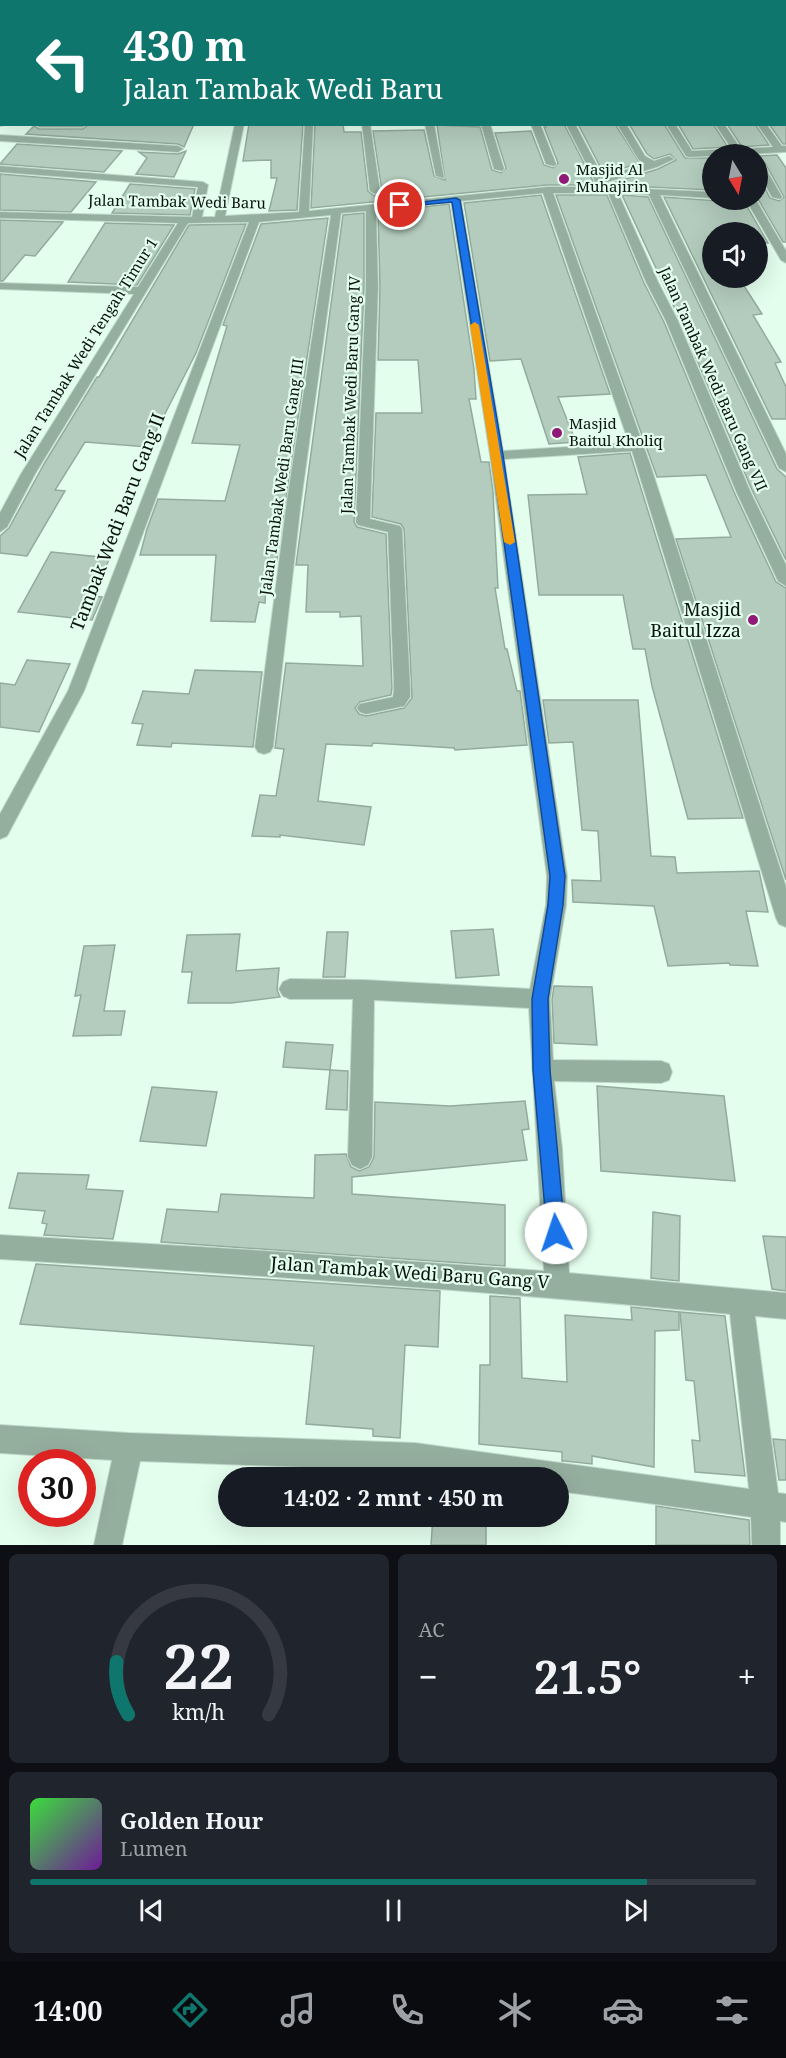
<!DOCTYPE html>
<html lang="id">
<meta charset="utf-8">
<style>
body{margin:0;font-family:"Noto Serif",serif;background:#20242c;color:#f1f3f6;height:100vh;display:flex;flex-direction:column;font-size:22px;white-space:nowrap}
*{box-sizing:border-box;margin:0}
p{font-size:20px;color:#9ea1a6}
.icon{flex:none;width:33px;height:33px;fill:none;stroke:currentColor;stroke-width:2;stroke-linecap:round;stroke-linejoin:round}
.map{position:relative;height:1545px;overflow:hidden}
.panel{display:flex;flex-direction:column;gap:9px;padding:9px;background:#0d0f14;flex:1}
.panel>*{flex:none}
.top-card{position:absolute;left:0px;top:0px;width:786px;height:126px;box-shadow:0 6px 24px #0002;background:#0f766e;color:#fff;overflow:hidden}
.needle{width:39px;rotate:170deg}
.tools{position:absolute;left:702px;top:144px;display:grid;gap:12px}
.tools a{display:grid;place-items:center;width:66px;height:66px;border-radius:50%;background:#171b24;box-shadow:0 6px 24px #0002;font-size:30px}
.speed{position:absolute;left:18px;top:1449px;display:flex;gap:12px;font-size:30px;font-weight:700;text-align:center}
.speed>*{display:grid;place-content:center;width:78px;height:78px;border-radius:50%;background:#171b24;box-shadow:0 6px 24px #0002;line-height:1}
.speed .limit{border:9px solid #d22;background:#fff;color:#111}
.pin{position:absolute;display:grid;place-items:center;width:51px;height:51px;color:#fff;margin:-26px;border:3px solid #fff;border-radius:50%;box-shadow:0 2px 6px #0007}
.me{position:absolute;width:66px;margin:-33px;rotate:356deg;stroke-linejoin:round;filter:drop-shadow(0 0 4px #0008)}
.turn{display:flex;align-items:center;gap:21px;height:126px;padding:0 24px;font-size:27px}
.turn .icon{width:78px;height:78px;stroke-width:2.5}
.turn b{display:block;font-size:42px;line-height:51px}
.big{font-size:45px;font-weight:700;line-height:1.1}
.panel .card{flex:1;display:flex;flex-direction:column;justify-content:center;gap:9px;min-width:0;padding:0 21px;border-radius:9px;background:#20242c}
.panel .dial{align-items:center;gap:0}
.dial svg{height:156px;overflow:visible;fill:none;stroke:#363941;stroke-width:7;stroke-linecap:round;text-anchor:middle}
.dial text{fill:#f1f3f6;stroke:none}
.song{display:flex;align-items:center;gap:18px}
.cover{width:72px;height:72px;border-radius:9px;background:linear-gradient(135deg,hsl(120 70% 55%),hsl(280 70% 35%))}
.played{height:6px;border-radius:3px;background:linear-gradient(90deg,#0f766e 85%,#363941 85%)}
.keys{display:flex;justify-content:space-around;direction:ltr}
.heat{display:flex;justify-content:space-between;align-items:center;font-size:33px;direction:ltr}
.panel .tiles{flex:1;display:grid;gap:9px;grid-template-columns:1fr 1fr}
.card:last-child{grid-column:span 2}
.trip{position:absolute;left:218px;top:1467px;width:351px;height:60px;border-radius:30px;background:#171b24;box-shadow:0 6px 24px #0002;font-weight:700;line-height:60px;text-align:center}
.tab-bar{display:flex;height:96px;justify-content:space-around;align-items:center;background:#090b0e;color:#9ea1a6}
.tab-bar .icon{width:42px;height:42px}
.tab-bar .on{color:#0f766e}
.tab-bar b{font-size:27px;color:#f1f3f6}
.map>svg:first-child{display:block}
</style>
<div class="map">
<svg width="786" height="1545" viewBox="0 0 786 1545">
<rect width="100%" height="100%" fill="#e3feed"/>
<g fill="#b3ccbd" stroke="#92ab9c" stroke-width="1.5">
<path d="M89 124H194L184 147 178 144 26 134 34 126 39 129H83Z"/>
<path d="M249 124H303L297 210 269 211 277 178H271V160L243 161Z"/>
<path d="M315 124H343L344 132H361L368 191 374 196 382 191 373 131 424 130 434 176 445 180 437 125 480 127 492 170 501 173 506 168 495 133 531 131 544 165 553 168 558 163 544 127H546L544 124H564L593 181 591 185H547L311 208Z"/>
<path d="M578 124H615L640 163 604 174Z"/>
<path d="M629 124H664L685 158H712V190L606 185 658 169 676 160 670 154 654 159 647 154Z"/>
<path d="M678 124H713L728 147 693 149Z"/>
<path d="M727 124H755L769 145 742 147Z"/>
<path d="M769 124H786V144H783Z"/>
<path d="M17 144 122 151 104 172 0 164Z"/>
<path d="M186 151 174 177 136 174 147 158 139 152 178 154Z"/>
<path d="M777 155 786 168V242H783L758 199V175L770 198 779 201 784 197 765 163 758 159V156Z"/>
<path d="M0 174 96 182 71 212 0 210Z"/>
<path d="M130 184 195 189 190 215 112 213Z"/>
<path d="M541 195 610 394 558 397 576 442 549 444 521 359 490 361 464 203Z"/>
<path d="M556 195H607L644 283 664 322 734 492 776 582 786 588V880L676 539 731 537 706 475 657 477Z"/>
<path d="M622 195 648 197 777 469 786 477V560L752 490 680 320Z"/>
<path d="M664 197 745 203 768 243H758V232H712V278H739L762 314 753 315 781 362 775 363 786 387V419H772Z"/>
<path d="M449 204 474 369 476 399H469L481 462H489L493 492 498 588H495L505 649H507L517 691H520L527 745 455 750 454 748 373 743 372 746 326 744 318 801 371 807 364 845 280 835V837L252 836 260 795 276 796 284 749 275 748 286 663 363 666 361 616 340 617V612H306L308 565H296L343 215 364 213V287L354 522 357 527 386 534 392 688 391 695 360 702 355 708 359 714 366 716 404 708 412 698 404 529 401 524 372 517 376 413H422L418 360H378L380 287 378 212Z"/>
<path d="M328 218 276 565H267L265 603 259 602 255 622 211 621 216 555H140L147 529 158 499 225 501 240 445 192 443 227 326 223 325 261 224Z"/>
<path d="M0 220 63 222 35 256 25 255 3 281H0Z"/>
<path d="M105 223 174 225 137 285 68 282Z"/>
<path d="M246 224 196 353 148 447 85 442 55 490 65 491 27 556 0 553V536L9 528 44 464 97 377H99L189 225Z"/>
<path d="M630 453 743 818 688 819 652 686 645 649H633L623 595H539L528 495 587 494 578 457Z"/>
<path d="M51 552 110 558 91 596 102 597 92 620 18 612Z"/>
<path d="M27 660 70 664 39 732 0 727V683L15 685Z"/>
<path d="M195 670 262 672 253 747 172 743 171 747 137 745 143 724 132 723 143 691 189 694Z"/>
<path d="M543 700H638L651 856 675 857 677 873 759 871 768 912 746 911 758 966 730 965 729 963 668 966 654 906 573 902 572 880 601 881 598 831 582 830 573 742 549 743Z"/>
<path d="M493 929 499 975 456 978 451 931Z"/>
<path d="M327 932H348L345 977H323Z"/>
<path d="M240 934 236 971 279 968 277 990 280 997 231 1003H188L192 972H182L187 935Z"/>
<path d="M115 945 104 1011H125L121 1035 73 1036 81 995 75 996 84 946Z"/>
<path d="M554 986 592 987 597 1045 554 1043 552 999Z"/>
<path d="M286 1042 333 1045 330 1070 283 1067Z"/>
<path d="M330 1070 348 1071 347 1110 326 1109Z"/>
<path d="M597 1086 724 1096 735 1181 601 1171Z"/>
<path d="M152 1087 217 1092 206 1146 140 1141Z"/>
<path d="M525 1101 529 1129 522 1130 527 1160 352 1177V1194L505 1205V1266L161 1242 167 1209 218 1212 221 1194 314 1198 315 1155 346 1154 351 1167 359 1171 369 1167 374 1157 375 1102 450 1106Z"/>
<path d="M18 1173 89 1175 86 1189 123 1191 113 1239 44 1235 47 1224 42 1223 45 1211 9 1208Z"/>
<path d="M653 1212 680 1216 679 1281 651 1278Z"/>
<path d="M763 1236 786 1237V1291L772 1289Z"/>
<path d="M36 1264 440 1291 438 1347 405 1345 400 1438 373 1436V1429L306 1424 314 1346 20 1324Z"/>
<path d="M490 1296 520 1298 522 1378 567 1382 565 1315 632 1320 631 1307 679 1312V1330L655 1331 654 1467 592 1456V1464L565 1461H562V1452L479 1444 480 1365H490Z"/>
<path d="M680 1312 725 1316 745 1476 695 1472 692 1440 700 1441 694 1381 686 1380Z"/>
<path d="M773 1439 786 1440V1480H779Z"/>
<path d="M656 1506 749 1520 750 1545H656Z"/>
<path d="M433 1516H486V1545H431Z"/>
</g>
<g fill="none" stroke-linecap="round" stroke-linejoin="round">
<g stroke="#c0d8c9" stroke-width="2">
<g id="minor">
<path d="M48 0H56L48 2Z"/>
<path d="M111 0H119L111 2Z"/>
<rect x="163" y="0" width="8" height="2"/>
<path d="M189 0H197L189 2Z"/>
<rect x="265" y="0" width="8" height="2"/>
<rect x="315" y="0" width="8" height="2"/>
<rect x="354" y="0" width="8" height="2"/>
<rect x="399" y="0" width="8" height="2"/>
<path d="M435 0H443V2H436Z"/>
<path d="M474 0H482V2H475Z"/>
<path d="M501 0H509V2H502Z"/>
<path d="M544 0H552V2H545Z"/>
<path d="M585 0H593V2H586Z"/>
<path d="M626 0H634V2H627Z"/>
<path d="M666 0H674V2H667Z"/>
<path d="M706 0H714L715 2H707Z"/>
<path d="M758 0H766V2H759Z"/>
<path d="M780 0H786V4L784 2Z"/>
<rect x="0" y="6" width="2" height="4"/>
<rect x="0" y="29" width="2" height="4"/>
<rect x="784" y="30" width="2" height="6"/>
<rect x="0" y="55" width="2" height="4"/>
<path d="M0 70H2L0 76Z"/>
<rect x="0" y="101" width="2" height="6"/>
<path d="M784 104H786V111L784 110Z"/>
<path d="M0 120 2 124 5 125 0 126Z"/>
<path d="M35 124H87L83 127H39Z"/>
<path d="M235 124H244L225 216 299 212 305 124H313L309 211 547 187H593L595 181 566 124H575L603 177 645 164 639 160 617 124H626L645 156 654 161 669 156 674 159 657 167 604 183 603 187 712 192V198L660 195 786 454V472L779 468 649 195 618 193 658 282 678 321 750 491 786 565V586L778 581 736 491 666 321 646 282 608 193H553L650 464 786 887V927L779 924 776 918 632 451 504 459 567 876 566 905 550 999 553 1060 661 1061 669 1064 672 1072 669 1080 661 1083 554 1081 562 1148 569 1273 786 1293V1319L755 1316 778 1493 786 1494V1522L780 1521V1545H752L751 1517 558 1491V1478H463L415 1471 140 1461 122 1545H94L112 1460 0 1453V1425L129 1433 415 1443 749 1489 730 1314C487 1291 244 1274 0 1259V1235L251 1250 544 1271 529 1008 374 1000 372 1157 368 1165 360 1169 352 1165 348 1157 353 999H290L283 996 279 989 283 982 290 979 364 980 530 989 546 905 547 876 490 455 451 202 376 210 378 287 370 519 400 526 402 529 410 688V697L404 706 366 714 360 712 357 708 360 704 393 697 394 688 388 532 358 525 356 522 366 287V211L341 213 301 501 273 747 270 752 264 754 258 752 255 747 287 501 331 215 259 222 84 691 7 836 0 839V814L68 691 249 222 188 223 35 474 7 527 0 532V513L21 474 134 294 0 289V283L138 287 178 223 0 218V212L192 217 198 187 0 172V166L203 182 208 185 202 217H215ZM543 193 629 443 503 451 461 201Z"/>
<path d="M362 124H370L380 191 375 194 370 191Z"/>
<path d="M425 124H434L444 178 436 176Z"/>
<path d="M481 124H490L504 169 502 171 494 169Z"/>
<path d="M531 124H540L556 164 554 166 546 164Z"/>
<path d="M666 124H675L692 151 732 149 715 124H724L741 149 773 147 757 124H766L782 146H786V152L689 157 686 156Z"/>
<path d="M0 135 178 146 183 149 178 152 0 141Z"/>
<path d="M758 161 763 164 782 197 780 199 772 197 758 171Z"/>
<path d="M746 200H756L786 251V263L781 260Z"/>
</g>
</g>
<use href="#minor" fill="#95af9f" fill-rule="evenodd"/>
</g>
<path fill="#1a73e8" stroke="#114b97" stroke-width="1.5" d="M456 198 460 200 503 455 565 876 563 905 548 999 550 1070 565 1233 562 1239 556 1242 549 1239 547 1233 533 1070 532 999 548 905 550 876 492 455 452 202 400 207 397 205Z"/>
<path fill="#f59e0b" d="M475 322 479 325 515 542 510 545 504 542 470 325Z"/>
<g fill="#911977" stroke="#e3feed" stroke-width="2">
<circle cx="564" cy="179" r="6"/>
<circle cx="557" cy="433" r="6"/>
<circle cx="753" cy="620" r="6"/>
</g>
<g text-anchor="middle" stroke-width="4.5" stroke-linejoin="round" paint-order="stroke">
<g font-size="15" fill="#09120d" stroke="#e3feed" text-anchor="start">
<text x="576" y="175">Masjid Al<tspan x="576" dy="17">Muhajirin</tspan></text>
<text x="569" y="429">Masjid<tspan x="569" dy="17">Baitul Kholiq</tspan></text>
</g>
<g font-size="15" fill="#09120d" stroke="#e3feed">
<text transform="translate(177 202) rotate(1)" y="5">Jalan Tambak Wedi Baru</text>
<text transform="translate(86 348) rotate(-58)" y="5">Jalan Tambak Wedi Tengah Timur 1</text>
<text transform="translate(713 379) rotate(66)" y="5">Jalan Tambak Wedi Baru Gang VII</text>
<text transform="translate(351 395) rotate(-88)" y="5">Jalan Tambak Wedi Baru Gang IV</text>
<text transform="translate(282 477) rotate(-82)" y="5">Jalan Tambak Wedi Baru Gang III</text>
</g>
<g font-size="18" fill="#09120d" stroke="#e3feed">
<text transform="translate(118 522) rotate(-69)" y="6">Tambak Wedi Baru Gang II</text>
<text transform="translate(410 1273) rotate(4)" y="6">Jalan Tambak Wedi Baru Gang V</text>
</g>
<g font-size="18" fill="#09120d" stroke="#e3feed" text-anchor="end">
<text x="741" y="616">Masjid<tspan x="741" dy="21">Baitul Izza</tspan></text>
</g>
</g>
</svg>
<div class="tools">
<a><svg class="needle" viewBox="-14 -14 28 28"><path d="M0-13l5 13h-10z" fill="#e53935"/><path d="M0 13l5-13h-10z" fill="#9ea1a6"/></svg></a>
<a><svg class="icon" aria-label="sound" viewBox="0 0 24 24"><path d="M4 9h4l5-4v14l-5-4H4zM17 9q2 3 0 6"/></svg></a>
</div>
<div class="speed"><div class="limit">30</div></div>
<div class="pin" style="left:400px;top:205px;background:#d93025"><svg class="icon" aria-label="arrive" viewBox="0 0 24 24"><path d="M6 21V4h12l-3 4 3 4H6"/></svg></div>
<svg class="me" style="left:556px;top:1233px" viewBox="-20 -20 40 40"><circle r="19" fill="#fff"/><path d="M0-13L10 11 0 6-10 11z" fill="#1a73e8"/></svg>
<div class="trip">14:02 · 2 mnt · 450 m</div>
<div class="top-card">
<div class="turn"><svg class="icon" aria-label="left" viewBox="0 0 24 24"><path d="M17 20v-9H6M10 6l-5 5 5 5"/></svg><div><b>430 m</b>Jalan Tambak Wedi Baru</div></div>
</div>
</div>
<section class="panel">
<div class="tiles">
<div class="card dial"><svg viewBox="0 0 100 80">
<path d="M14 69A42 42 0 1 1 86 69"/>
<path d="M14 69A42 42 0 0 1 8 42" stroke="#0f766e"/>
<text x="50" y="56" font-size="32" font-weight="700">22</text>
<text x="50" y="72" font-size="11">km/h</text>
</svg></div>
<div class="card"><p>AC</p>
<div class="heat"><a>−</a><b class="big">21.5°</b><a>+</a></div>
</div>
<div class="card">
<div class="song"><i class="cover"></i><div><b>Golden Hour</b><p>Lumen</p></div></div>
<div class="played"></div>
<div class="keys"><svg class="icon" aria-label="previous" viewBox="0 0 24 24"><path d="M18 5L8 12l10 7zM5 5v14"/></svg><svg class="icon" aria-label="pause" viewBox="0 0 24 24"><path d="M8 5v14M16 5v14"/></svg><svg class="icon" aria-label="next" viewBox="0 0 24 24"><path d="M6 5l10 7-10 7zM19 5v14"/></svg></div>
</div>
</div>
</section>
<nav class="tab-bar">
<b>14:00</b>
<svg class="icon on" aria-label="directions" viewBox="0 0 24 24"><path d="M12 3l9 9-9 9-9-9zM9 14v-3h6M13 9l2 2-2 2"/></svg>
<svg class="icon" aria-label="music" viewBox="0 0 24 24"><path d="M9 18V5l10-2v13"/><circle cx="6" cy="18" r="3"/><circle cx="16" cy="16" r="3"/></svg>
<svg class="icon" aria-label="phone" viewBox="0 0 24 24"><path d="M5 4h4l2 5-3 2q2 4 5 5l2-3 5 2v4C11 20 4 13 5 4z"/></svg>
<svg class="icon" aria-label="climate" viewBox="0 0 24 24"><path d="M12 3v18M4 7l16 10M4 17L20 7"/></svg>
<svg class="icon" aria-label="car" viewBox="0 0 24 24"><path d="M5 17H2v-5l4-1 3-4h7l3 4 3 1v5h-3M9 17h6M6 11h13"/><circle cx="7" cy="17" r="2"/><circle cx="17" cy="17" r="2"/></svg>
<svg class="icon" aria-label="filters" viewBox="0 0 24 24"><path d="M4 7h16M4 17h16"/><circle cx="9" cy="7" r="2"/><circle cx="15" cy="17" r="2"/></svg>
</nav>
